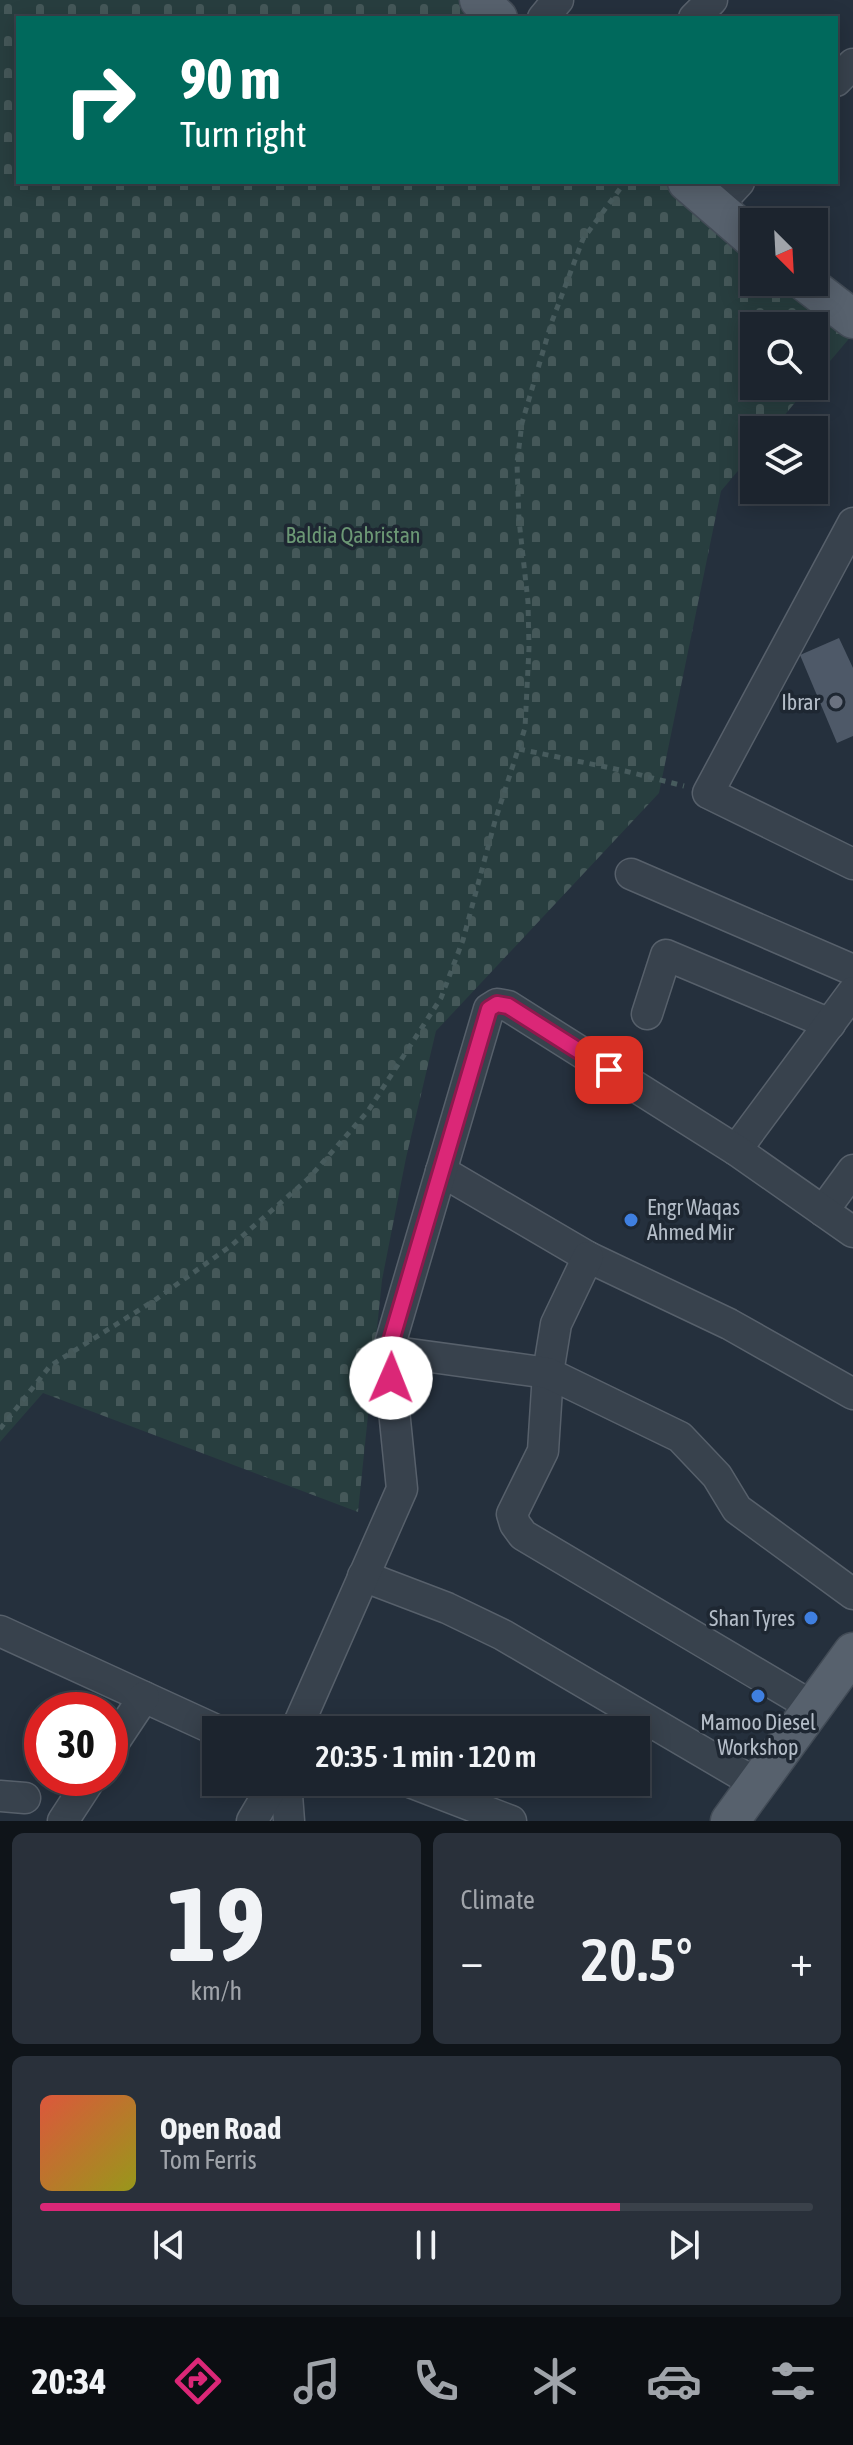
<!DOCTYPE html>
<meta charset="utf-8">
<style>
body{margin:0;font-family:"Asap Condensed",sans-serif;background:#29303a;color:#f1f3f6;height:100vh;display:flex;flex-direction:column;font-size:30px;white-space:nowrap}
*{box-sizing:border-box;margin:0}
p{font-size:26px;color:#a0a4aa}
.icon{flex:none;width:44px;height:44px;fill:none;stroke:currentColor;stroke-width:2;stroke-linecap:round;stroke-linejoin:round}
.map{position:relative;height:1821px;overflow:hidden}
.sheet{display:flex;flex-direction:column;gap:12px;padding:12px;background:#0f1419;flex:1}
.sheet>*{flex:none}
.top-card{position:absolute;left:16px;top:16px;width:822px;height:168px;border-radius:0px;box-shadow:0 4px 20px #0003,0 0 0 2px #3a414a;background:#00695c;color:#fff;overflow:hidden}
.needle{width:52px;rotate:156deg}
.controls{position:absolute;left:740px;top:208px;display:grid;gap:16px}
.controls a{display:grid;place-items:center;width:88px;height:88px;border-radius:0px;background:#1c242e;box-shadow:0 4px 20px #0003,0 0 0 2px #3a414a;font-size:40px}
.speed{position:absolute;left:24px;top:1692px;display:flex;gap:16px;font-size:40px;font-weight:700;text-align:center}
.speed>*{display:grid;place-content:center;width:104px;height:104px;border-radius:50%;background:#1c242e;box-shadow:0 4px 20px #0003,0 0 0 2px #3a414a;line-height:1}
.speed .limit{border:12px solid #d22;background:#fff;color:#111}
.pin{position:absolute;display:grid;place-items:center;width:68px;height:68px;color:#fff;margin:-34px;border-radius:16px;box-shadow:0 4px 12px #0006}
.me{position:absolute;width:88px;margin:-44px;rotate:1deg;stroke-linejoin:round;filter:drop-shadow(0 0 6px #0008)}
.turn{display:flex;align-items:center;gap:28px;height:168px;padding:0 32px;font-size:36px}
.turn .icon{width:104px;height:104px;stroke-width:2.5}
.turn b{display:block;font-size:56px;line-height:68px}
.big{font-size:60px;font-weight:600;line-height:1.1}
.sheet .widget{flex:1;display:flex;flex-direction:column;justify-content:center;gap:12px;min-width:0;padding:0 28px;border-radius:12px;background:#29303a}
.sheet .dial{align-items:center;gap:0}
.dial b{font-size:104px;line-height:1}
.song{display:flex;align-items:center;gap:24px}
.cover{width:96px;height:96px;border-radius:12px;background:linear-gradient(135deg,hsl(10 70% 55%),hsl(60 70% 35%))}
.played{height:8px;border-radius:4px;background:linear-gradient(90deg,#db2777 75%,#3a414a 75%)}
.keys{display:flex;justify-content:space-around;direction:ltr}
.heat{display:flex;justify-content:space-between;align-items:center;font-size:44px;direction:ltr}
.sheet .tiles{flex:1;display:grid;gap:12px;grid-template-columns:1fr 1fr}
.widget:last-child{grid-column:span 2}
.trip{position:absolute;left:202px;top:1716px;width:448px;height:80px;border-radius:0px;background:#1c242e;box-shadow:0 4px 20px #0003,0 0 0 2px #3a414a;font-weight:600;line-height:80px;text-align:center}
.tabs{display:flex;height:128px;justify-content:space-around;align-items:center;background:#0b0e12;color:#a0a4aa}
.tabs .icon{width:56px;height:56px}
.tabs .active{color:#db2777}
.tabs b{font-size:36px;color:#f1f3f6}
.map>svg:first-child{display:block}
</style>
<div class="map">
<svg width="853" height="1821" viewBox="0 0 853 1821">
<defs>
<pattern id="cemetery-stones" width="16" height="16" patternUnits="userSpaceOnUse" patternTransform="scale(2)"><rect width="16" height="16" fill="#283e3f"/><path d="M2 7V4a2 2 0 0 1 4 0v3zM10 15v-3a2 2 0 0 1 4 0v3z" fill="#455859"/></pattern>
</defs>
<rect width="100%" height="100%" fill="#25303d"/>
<path fill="url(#cemetery-stones)" d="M0 0H492L510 18H18V182H687L754 244V282H795L853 334 814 380V326H754V386H809L772 430H754V452L721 491 659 793 436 1031 406 1158 382 1280 358 1512 43 1393 0 1442Z"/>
<path fill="#4e5968" d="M839 638 853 668V736L837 743 800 655Z"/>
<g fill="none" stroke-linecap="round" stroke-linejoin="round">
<g stroke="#57606b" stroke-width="33">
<g id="minor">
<path d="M543 18 558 0"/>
<path d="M694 18 712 0"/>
<path d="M836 81 853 64"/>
<path d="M715 208 739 182"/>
<path d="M853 523 708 793 853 864"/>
<path d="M631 874 853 970"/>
<path d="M647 1014 666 955 830 1024"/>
<path d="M736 1150 853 992"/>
<path d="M441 1171 588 1257 729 1324 853 1394"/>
<path d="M823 1211 853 1170"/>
<path d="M588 1257 556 1324 548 1373 543 1451 512 1514 515 1524 523 1535 813 1707"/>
<path d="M388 1351 548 1373 680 1437 717 1476 737 1509 853 1594"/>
<path d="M363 1576 447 1608 503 1635 757 1784"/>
<path d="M0 1631 216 1730"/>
<path d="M296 1730 402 1489 388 1351 489 1009 497 1004 508 1006 736 1150 853 1232"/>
<path d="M110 1748 144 1697"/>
<path d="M286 1782 289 1821"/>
<path d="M410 1782 511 1821"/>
<path d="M0 1796 25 1798"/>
<path d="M63 1821 91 1778"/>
<path d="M252 1821 275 1782"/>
</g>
</g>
<g stroke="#424b56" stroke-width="41">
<g id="major">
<path d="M479 0 498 18"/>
<path d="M687 182 754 240"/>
<path d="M805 282 853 319"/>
<path d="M730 1821 853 1652"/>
</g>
</g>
<g stroke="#475b5d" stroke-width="5" stroke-dasharray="6 6" stroke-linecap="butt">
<path d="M519 749 625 771 684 786"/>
<path d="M0 1429 50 1366 155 1300 232 1245 308 1179 368 1111 441 998 463 940 495 821 525 728 529 648 528 602 519 520 517 463 522 423 551 324 583 239 625 182"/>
</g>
<use href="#minor" stroke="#38424d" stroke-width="30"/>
<use href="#major" stroke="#57616d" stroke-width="38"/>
</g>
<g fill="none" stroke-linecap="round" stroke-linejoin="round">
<g stroke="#8e194d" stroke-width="20">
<path id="route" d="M391 1378 388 1351 489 1009 497 1004 508 1006 609 1070"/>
</g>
<use href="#route" stroke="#db2777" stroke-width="14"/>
</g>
<circle fill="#6b7280" stroke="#1e2732" stroke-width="3" cx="836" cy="702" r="8"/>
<g fill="#3f7fe0" stroke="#1e2732" stroke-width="3">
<circle cx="631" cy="1220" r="8"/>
<circle cx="811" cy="1618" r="8"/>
<circle cx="758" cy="1696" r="8"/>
</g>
<g text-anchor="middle" stroke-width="7" stroke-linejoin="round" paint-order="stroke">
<g font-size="22" fill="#6c9875" stroke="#1e2732">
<text x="353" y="543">Baldia Qabristan</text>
</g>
<g font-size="22" fill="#b4bdc8" stroke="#1e2732" text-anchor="end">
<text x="820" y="710">Ibrar</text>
<text x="647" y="1215" text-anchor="start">Engr Waqas<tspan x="647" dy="25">Ahmed Mir</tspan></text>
<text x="795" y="1626">Shan Tyres</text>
<text x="758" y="1730" text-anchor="middle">Mamoo Diesel<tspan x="758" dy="25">Workshop</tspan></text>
</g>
</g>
</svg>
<div class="controls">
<a><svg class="needle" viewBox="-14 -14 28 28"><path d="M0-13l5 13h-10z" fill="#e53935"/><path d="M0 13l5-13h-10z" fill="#a0a4aa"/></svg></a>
<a><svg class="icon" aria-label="search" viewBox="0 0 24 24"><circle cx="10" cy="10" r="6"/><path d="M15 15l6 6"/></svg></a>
<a><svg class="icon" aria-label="layers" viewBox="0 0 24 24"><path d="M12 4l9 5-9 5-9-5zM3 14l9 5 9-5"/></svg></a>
</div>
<div class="speed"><div class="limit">30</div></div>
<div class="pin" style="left:609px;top:1070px;background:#d93025"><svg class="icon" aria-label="arrive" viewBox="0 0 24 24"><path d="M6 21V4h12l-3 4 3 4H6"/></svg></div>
<svg class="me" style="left:391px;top:1378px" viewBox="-20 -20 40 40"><circle r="19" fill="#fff"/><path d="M0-13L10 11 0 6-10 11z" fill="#db2777"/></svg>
<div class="trip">20:35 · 1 min · 120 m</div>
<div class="top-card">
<div class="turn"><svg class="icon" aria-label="right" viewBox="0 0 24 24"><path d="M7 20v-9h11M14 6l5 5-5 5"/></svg><div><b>90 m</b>Turn right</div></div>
</div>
</div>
<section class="sheet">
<div class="tiles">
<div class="widget dial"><b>19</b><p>km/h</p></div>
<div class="widget"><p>Climate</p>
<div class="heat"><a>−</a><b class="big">20.5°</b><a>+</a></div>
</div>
<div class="widget">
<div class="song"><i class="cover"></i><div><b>Open Road</b><p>Tom Ferris</p></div></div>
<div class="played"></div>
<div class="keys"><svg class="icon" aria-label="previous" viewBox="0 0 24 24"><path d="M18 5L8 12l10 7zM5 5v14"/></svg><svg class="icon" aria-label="pause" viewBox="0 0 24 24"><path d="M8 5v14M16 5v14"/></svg><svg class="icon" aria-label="next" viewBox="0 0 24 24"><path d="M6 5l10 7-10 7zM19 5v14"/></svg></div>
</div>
</div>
</section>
<nav class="tabs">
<b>20:34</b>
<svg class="icon active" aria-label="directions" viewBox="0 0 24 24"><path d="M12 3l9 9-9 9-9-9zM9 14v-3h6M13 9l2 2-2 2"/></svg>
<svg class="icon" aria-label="music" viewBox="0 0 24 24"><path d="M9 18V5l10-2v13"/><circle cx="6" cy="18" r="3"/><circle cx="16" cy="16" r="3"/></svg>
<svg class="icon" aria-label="phone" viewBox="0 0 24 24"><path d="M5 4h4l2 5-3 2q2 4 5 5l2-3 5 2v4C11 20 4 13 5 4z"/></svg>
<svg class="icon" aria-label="climate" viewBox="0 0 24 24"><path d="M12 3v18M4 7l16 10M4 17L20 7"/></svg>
<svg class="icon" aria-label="car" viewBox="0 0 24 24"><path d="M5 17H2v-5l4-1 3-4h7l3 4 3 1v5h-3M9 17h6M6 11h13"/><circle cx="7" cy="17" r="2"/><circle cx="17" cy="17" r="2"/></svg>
<svg class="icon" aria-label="filters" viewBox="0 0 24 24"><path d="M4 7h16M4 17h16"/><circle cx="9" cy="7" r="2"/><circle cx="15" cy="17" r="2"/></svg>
</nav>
